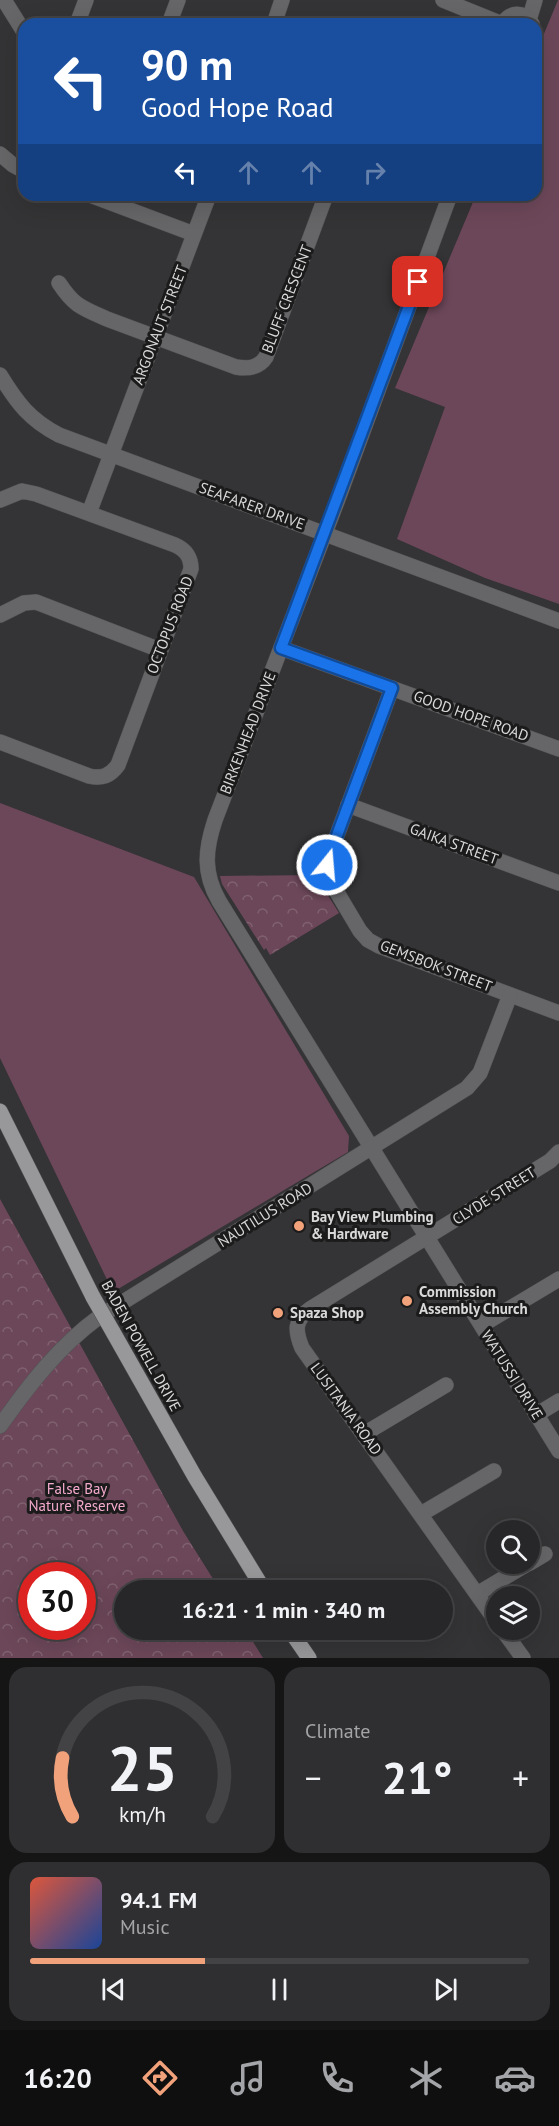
<!DOCTYPE html>
<meta charset="utf-8">
<style>
body{margin:0;font-family:"PT Sans",sans-serif;background:#2f2e30;color:#f1f3f6;height:100vh;display:flex;flex-direction:column;font-size:22px;white-space:nowrap}
*{box-sizing:border-box;margin:0}
p{font-size:20px;color:#a4a5a8}
.icon{flex:none;width:33px;height:33px;fill:none;stroke:currentColor;stroke-width:2;stroke-linecap:round;stroke-linejoin:round}
.map{position:relative;height:1658px;overflow:hidden}
.details{display:flex;flex-direction:column;gap:9px;padding:9px;background:#151516;flex:1}
.details>*{flex:none}
.guide{position:absolute;left:18px;top:18px;width:524px;height:183px;border-radius:18px;box-shadow:0 6px 24px #0002,0 0 0 2px #434345;background:#1a4fa0;color:#fff;overflow:hidden}
.controls{position:absolute;left:486px;top:1520px;display:grid;gap:12px}
.controls a{display:grid;place-items:center;width:54px;height:54px;border-radius:50%;background:#272628;box-shadow:0 6px 24px #0002,0 0 0 2px #434345;font-size:30px}
.speed{position:absolute;left:18px;top:1562px;display:flex;gap:12px;font-size:30px;font-weight:700;text-align:center}
.speed>*{display:grid;place-content:center;width:78px;height:78px;border-radius:50%;background:#272628;box-shadow:0 6px 24px #0002,0 0 0 2px #434345;line-height:1}
.speed .limit{border:9px solid #d22;background:#fff;color:#111}
.pin{position:absolute;display:grid;place-items:center;width:51px;height:51px;color:#fff;margin:-26px;border-radius:12px;box-shadow:0 3px 9px #0006}
.me{position:absolute;width:66px;margin:-33px;rotate:17deg;stroke-linejoin:round;filter:drop-shadow(0 0 4px #0008)}
.turn{display:flex;align-items:center;gap:21px;height:126px;padding:0 24px;font-size:27px}
.turn .icon{width:78px;height:78px;stroke-width:2.5}
.turn b{display:block;font-size:42px;line-height:51px}
.lanes{display:flex;align-items:center;height:57px;padding:0 24px;background:#0003;justify-content:center;gap:30px;direction:ltr}
.lanes .off{opacity:.35}
.big{font-size:45px;font-weight:800;line-height:1.1}
.details .tile{flex:1;display:flex;flex-direction:column;justify-content:center;gap:9px;min-width:0;padding:0 21px;border-radius:18px;background:#2f2e30}
.details .dial{align-items:center;gap:0}
.dial svg{height:156px;overflow:visible;fill:none;stroke:#434345;stroke-width:7;stroke-linecap:round;text-anchor:middle}
.dial text{fill:#f1f3f6;stroke:none}
.song{display:flex;align-items:center;gap:18px}
.cover{width:72px;height:72px;border-radius:9px;background:linear-gradient(135deg,hsl(10 70% 55%),hsl(220 70% 35%))}
.played{height:6px;border-radius:3px;background:linear-gradient(90deg,#f1a27b 35%,#434345 35%)}
.keys{display:flex;justify-content:space-around;direction:ltr}
.heat{display:flex;justify-content:space-between;align-items:center;font-size:33px;direction:ltr}
.details .tiles{flex:1;display:grid;gap:9px;grid-template-columns:1fr 1fr}
.tile:last-child{grid-column:span 2}
.trip{position:absolute;left:114px;top:1580px;width:339px;height:60px;border-radius:30px;background:#272628;box-shadow:0 6px 24px #0002,0 0 0 2px #434345;font-weight:800;line-height:60px;text-align:center}
.menu{display:flex;height:96px;justify-content:space-around;align-items:center;background:#100f10;color:#a4a5a8}
.menu .icon{width:42px;height:42px}
.menu .on{color:#f1a27b}
.menu b{font-size:27px;color:#f1f3f6}
.map>svg:first-child{display:block}
</style>
<div class="map">
<svg width="559" height="1658" viewBox="0 0 559 1658">
<defs>
<pattern id="park-crowns" width="20" height="18" patternUnits="userSpaceOnUse" patternTransform="scale(1.5)"><rect width="20" height="18" fill="#6c4759"/><path d="M2 6a3 3 0 1 1 6 0M12 15a3 3 0 1 1 6 0" fill="none" stroke="#806170"/></pattern>
</defs>
<rect width="100%" height="100%" fill="#343335"/>
<g fill="#6c4759">
<path d="M558 0H559V604L485 578 397 539 445 407 395 388 476 195H536V53Z"/>
<path d="M0 803 194 877 349 1136 348 1152 113 1292 0 1058Z"/>
</g>
<g fill="url(#park-crowns)" fill-rule="evenodd">
<path d="M315 875 339 913 270 955 266 948 264 950 222 884 220 876Z"/>
<path d="M0 1199 183 1531 220 1590H124V1629H245L263 1658H0ZM32 1575H82V1626H32Z"/>
</g>
<g fill="none" stroke-linecap="round" stroke-linejoin="round">
<g stroke="#525153" stroke-width="16">
<g id="street">
<path d="M4 0 24 32"/>
<path d="M443 0 502 24"/>
<path d="M529 20 535 0"/>
<path d="M77 24 86 0"/>
<path d="M169 24 178 0"/>
<path d="M274 24 282 0"/>
<path d="M502 24C511 11 523 11 532 24"/>
<path d="M0 154 13 165 24 171"/>
<path d="M90 195 194 234"/>
<path d="M450 195 338 499 215 820C205 850 203 873 219 901L559 1451"/>
<path d="M59 283C74 306 82 308 107 319L236 367C248 369 259 368 266 357L326 195"/>
<path d="M0 375C17 403 30 420 59 435L559 621"/>
<path d="M0 500 22 491 36 494 175 545C186 550 191 557 191 569L118 765C110 776 102 779 89 776L0 742"/>
<path d="M89 513 209 195"/>
<path d="M0 615 24 603 36 602 160 650"/>
<path d="M281 648 559 749"/>
<path d="M392 688 330 854 328 874 332 884 360 931 368 940 379 946 559 1013"/>
<path d="M348 805 559 883"/>
<path d="M482 1325 559 1279"/>
<path d="M536 1415 559 1401"/>
<path d="M0 1426C29 1385 59 1346 99 1317L467 1088 480 1073 510 995"/>
<path d="M364 1434 446 1385"/>
<path d="M421 1514 494 1471"/>
<path d="M530 1563 545 1554"/>
<path d="M477 1594 529 1563"/>
<path d="M496 1621 302 1348C295 1331 294 1320 310 1309L550 1161 559 1152"/>
<path d="M502 1629 523 1658"/>
</g>
</g>
<g stroke="#525153" stroke-width="16">
<g id="primary">
<path d="M0 1111 93 1297"/>
<path d="M113 1332 195 1477 264 1590"/>
<path d="M289 1629 309 1658"/>
</g>
</g>
<use href="#street" stroke="#666668" stroke-width="15"/>
<use href="#primary" stroke="#98989a" stroke-width="15"/>
<g stroke="#525153" stroke-width="16" stroke-linecap="butt">
<path id="primary-bridge" d="M93 1297 113 1332"/>
</g>
<use href="#primary-bridge" stroke="#98989a" stroke-width="15"/>
</g>
<g fill="none" stroke-linecap="round" stroke-linejoin="round">
<g stroke="#114b97" stroke-width="15">
<path id="route" d="M327 865 330 854 392 688 281 648 418 282"/>
</g>
<use href="#route" stroke="#1a73e8" stroke-width="10"/>
</g>
<g fill="#f1a27b" stroke="#1c1b1c" stroke-width="2">
<circle cx="299" cy="1226" r="6"/>
<circle cx="407" cy="1301" r="6"/>
<circle cx="278" cy="1313" r="6"/>
</g>
<g text-anchor="middle" stroke-width="6" stroke-linejoin="round" paint-order="stroke">
<g font-size="15" fill="#dad9da" stroke="#1c1b1c">
<text transform="translate(287 299) rotate(-69)" y="5">BLUFF CRESCENT</text>
<text transform="translate(160 325) rotate(-69)" y="5">ARGONAUT STREET</text>
<text transform="translate(252 506) rotate(20)" y="5">SEAFARER DRIVE</text>
<text transform="translate(170 625) rotate(-69)" y="5">OCTOPUS ROAD</text>
<text transform="translate(471 716) rotate(20)" y="5">GOOD HOPE ROAD</text>
<text transform="translate(248 733) rotate(-69)" y="5">BIRKENHEAD DRIVE</text>
<text transform="translate(454 844) rotate(20)" y="5">GAIKA STREET</text>
<text transform="translate(436 966) rotate(21)" y="5">GEMSBOK STREET</text>
<text transform="translate(494 1196) rotate(-32)" y="5">CLYDE STREET</text>
<text transform="translate(265 1215) rotate(-32)" y="5">NAUTILUS ROAD</text>
<text transform="translate(141 1346) rotate(61)" y="5">BADEN POWELL DRIVE</text>
<text transform="translate(512 1375) rotate(58)" y="5">WATUSSI DRIVE</text>
<text transform="translate(346 1409) rotate(54)" y="5">LUSITANIA ROAD</text>
</g>
<g font-size="15" font-weight="bold" fill="#dad9da" stroke="#1c1b1c" text-anchor="start">
<text x="311" y="1222">Bay View Plumbing<tspan x="311" dy="17">&amp; Hardware</tspan></text>
<text x="419" y="1297">Commission<tspan x="419" dy="17">Assembly Church</tspan></text>
<text x="290" y="1318">Spaza Shop</text>
</g>
<g font-size="15" fill="#f4aacd" stroke="#1c1b1c">
<text x="77" y="1494">False Bay<tspan x="77" dy="17">Nature Reserve</tspan></text>
</g>
</g>
</svg>
<div class="controls">
<a><svg class="icon" aria-label="search" viewBox="0 0 24 24"><circle cx="10" cy="10" r="6"/><path d="M15 15l6 6"/></svg></a>
<a><svg class="icon" aria-label="layers" viewBox="0 0 24 24"><path d="M12 4l9 5-9 5-9-5zM3 14l9 5 9-5"/></svg></a>
</div>
<div class="speed"><div class="limit">30</div></div>
<div class="pin" style="left:418px;top:282px;background:#d93025"><svg class="icon" aria-label="arrive" viewBox="0 0 24 24"><path d="M6 21V4h12l-3 4 3 4H6"/></svg></div>
<svg class="me" style="left:327px;top:865px" viewBox="-20 -20 40 40"><circle r="17" fill="#1a73e8" stroke="#fff" stroke-width="3"/><path d="M0-11L8 9 0 5-8 9z" fill="#fff"/></svg>
<div class="trip">16:21 · 1 min · 340 m</div>
<div class="guide">
<div class="turn"><svg class="icon" aria-label="left" viewBox="0 0 24 24"><path d="M17 20v-9H6M10 6l-5 5 5 5"/></svg><div><b>90 m</b>Good Hope Road</div></div>
<div class="lanes"><svg class="icon" aria-label="left" viewBox="0 0 24 24"><path d="M17 20v-9H6M10 6l-5 5 5 5"/></svg><svg class="icon off" aria-label="ahead" viewBox="0 0 24 24"><path d="M12 20V5M6 11l6-6 6 6"/></svg><svg class="icon off" aria-label="ahead" viewBox="0 0 24 24"><path d="M12 20V5M6 11l6-6 6 6"/></svg><svg class="icon off" aria-label="right" viewBox="0 0 24 24"><path d="M7 20v-9h11M14 6l5 5-5 5"/></svg></div>
</div>
</div>
<section class="details">
<div class="tiles">
<div class="tile dial"><svg viewBox="0 0 100 80">
<path d="M14 69A42 42 0 1 1 86 69"/>
<path d="M14 69A42 42 0 0 1 9 39" stroke="#f1a27b"/>
<text x="50" y="56" font-size="32" font-weight="700">25</text>
<text x="50" y="72" font-size="11">km/h</text>
</svg></div>
<div class="tile"><p>Climate</p>
<div class="heat"><a>−</a><b class="big">21°</b><a>+</a></div>
</div>
<div class="tile">
<div class="song"><i class="cover"></i><div><b>94.1 FM</b><p>Music</p></div></div>
<div class="played"></div>
<div class="keys"><svg class="icon" aria-label="previous" viewBox="0 0 24 24"><path d="M18 5L8 12l10 7zM5 5v14"/></svg><svg class="icon" aria-label="pause" viewBox="0 0 24 24"><path d="M8 5v14M16 5v14"/></svg><svg class="icon" aria-label="next" viewBox="0 0 24 24"><path d="M6 5l10 7-10 7zM19 5v14"/></svg></div>
</div>
</div>
</section>
<nav class="menu">
<b>16:20</b>
<svg class="icon on" aria-label="directions" viewBox="0 0 24 24"><path d="M12 3l9 9-9 9-9-9zM9 14v-3h6M13 9l2 2-2 2"/></svg>
<svg class="icon" aria-label="music" viewBox="0 0 24 24"><path d="M9 18V5l10-2v13"/><circle cx="6" cy="18" r="3"/><circle cx="16" cy="16" r="3"/></svg>
<svg class="icon" aria-label="phone" viewBox="0 0 24 24"><path d="M5 4h4l2 5-3 2q2 4 5 5l2-3 5 2v4C11 20 4 13 5 4z"/></svg>
<svg class="icon" aria-label="climate" viewBox="0 0 24 24"><path d="M12 3v18M4 7l16 10M4 17L20 7"/></svg>
<svg class="icon" aria-label="car" viewBox="0 0 24 24"><path d="M5 17H2v-5l4-1 3-4h7l3 4 3 1v5h-3M9 17h6M6 11h13"/><circle cx="7" cy="17" r="2"/><circle cx="17" cy="17" r="2"/></svg>
</nav>
